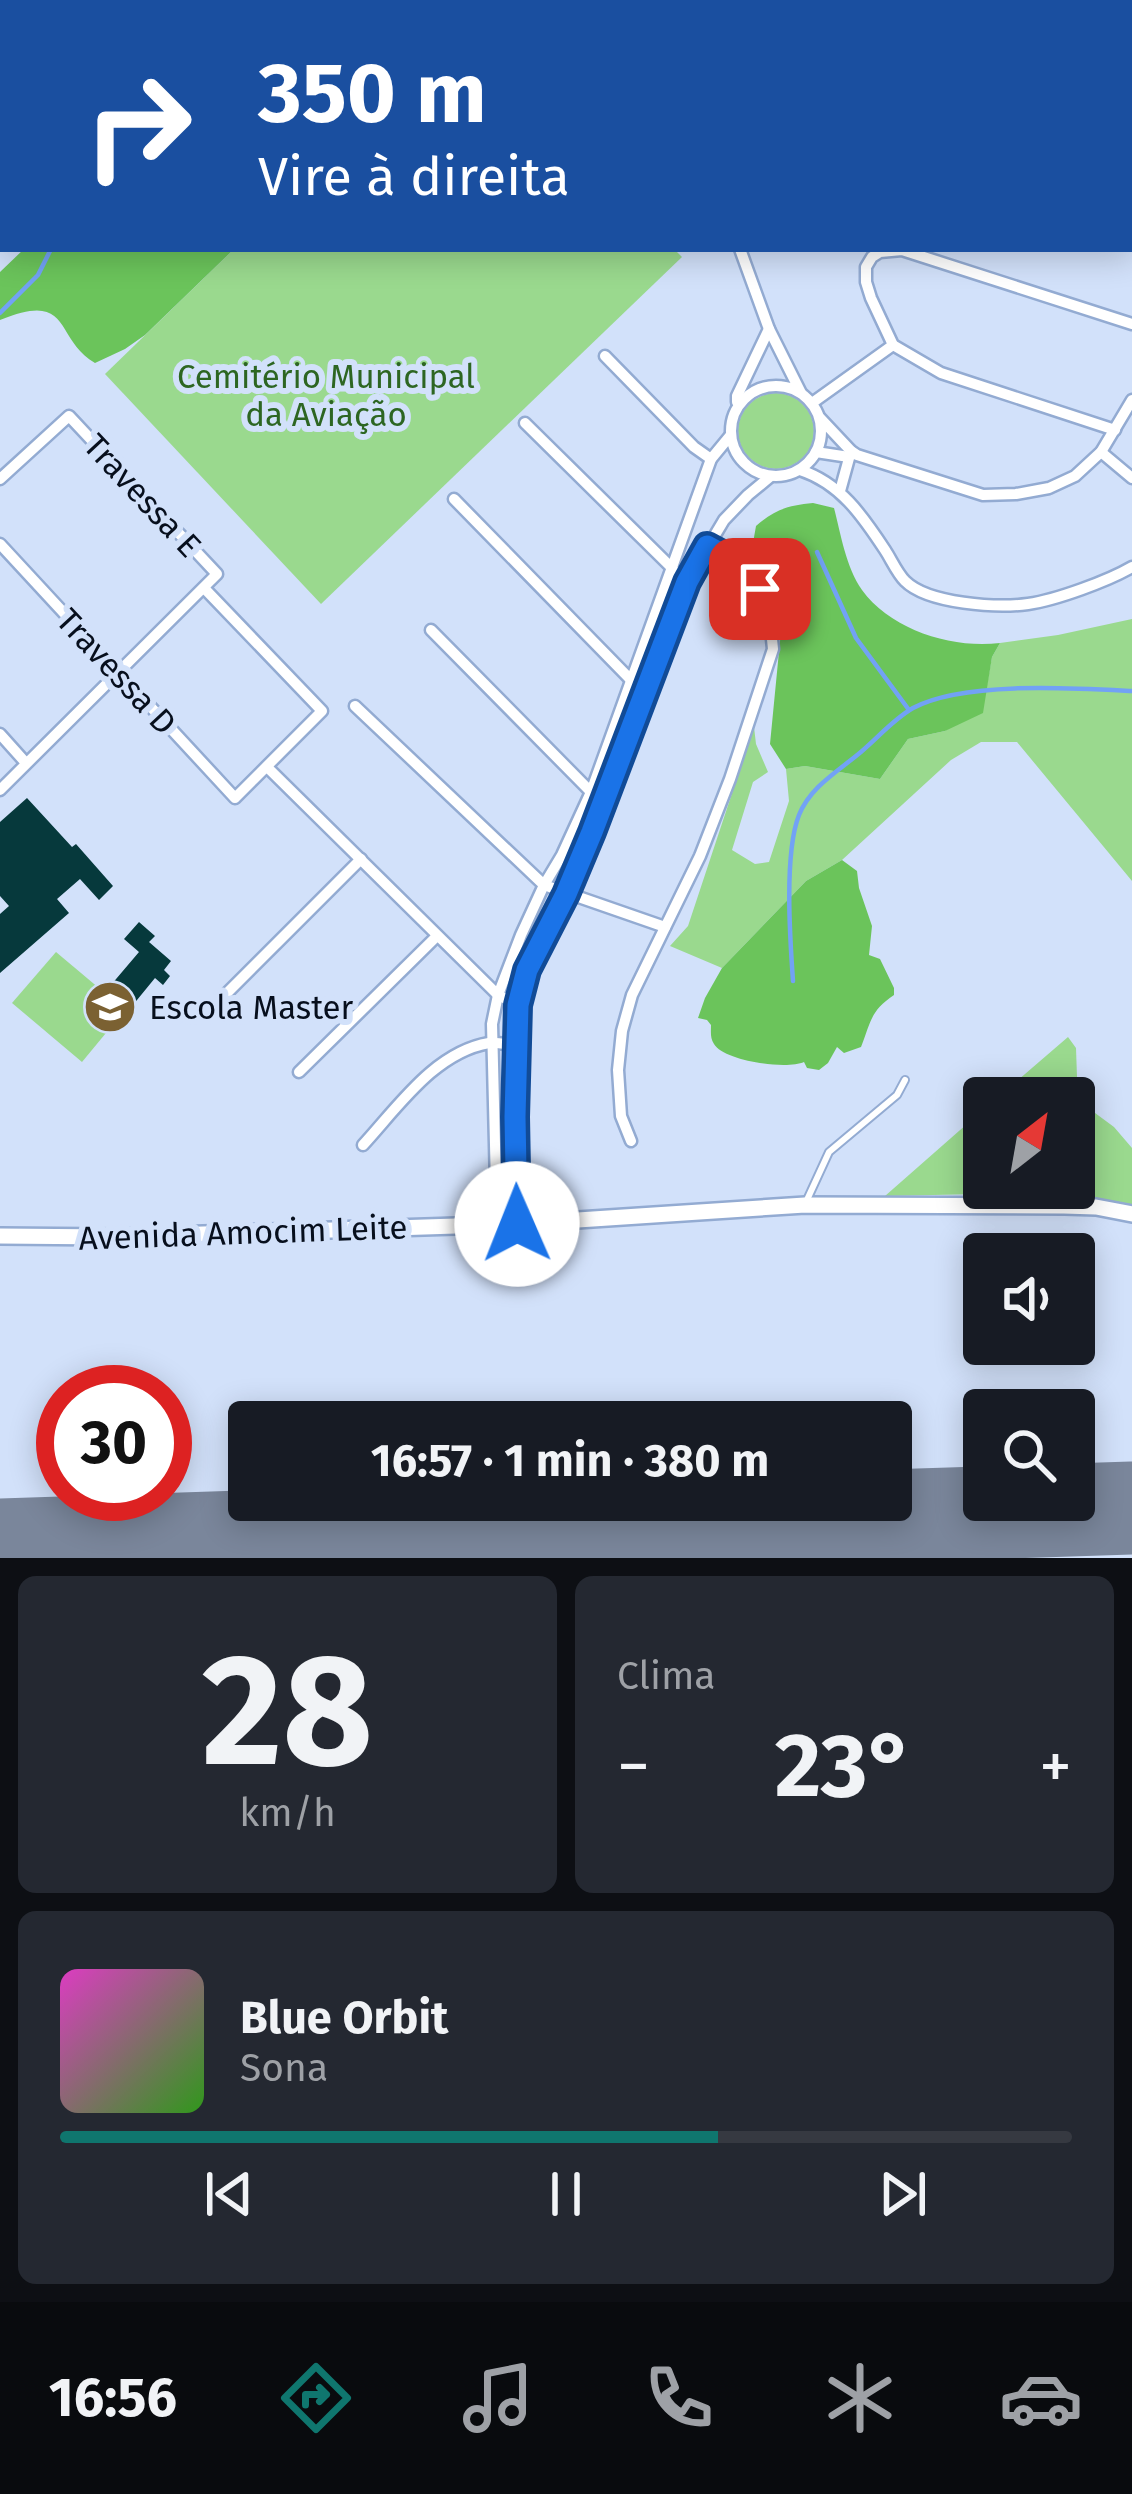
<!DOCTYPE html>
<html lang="pt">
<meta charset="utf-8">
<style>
body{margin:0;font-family:"Fira Sans",sans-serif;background:#242831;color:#f1f3f6;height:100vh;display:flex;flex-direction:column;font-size:45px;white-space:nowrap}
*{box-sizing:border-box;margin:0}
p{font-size:39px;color:#9ea1a6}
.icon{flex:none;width:66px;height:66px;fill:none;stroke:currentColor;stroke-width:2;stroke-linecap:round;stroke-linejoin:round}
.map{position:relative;height:1558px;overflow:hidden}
.drawer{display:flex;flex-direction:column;gap:18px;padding:18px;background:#0d0f14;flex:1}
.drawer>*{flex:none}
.banner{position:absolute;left:0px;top:0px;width:1134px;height:252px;box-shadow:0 6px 30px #0003;background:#1a4fa0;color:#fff;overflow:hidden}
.needle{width:78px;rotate:31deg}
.controls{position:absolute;left:963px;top:1077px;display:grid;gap:24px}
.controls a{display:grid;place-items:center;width:132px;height:132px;border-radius:12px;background:#171b24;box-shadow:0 6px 30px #0003;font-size:60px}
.speed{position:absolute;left:36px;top:1365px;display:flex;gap:24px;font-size:60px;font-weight:700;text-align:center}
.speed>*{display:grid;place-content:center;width:156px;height:156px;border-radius:50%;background:#171b24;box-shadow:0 6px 30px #0003;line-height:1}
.speed .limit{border:18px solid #d22;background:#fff;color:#111}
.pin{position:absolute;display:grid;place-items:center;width:102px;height:102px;color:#fff;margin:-51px;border-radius:24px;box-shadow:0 6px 18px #0006}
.me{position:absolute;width:132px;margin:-66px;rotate:359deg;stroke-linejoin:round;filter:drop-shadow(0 0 9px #0008)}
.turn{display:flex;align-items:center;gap:42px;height:252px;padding:0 60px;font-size:54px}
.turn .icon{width:156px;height:156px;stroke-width:2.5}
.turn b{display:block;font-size:84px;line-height:102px}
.big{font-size:90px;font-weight:700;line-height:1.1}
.drawer .tile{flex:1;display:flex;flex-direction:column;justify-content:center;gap:18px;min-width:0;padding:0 42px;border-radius:18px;background:#242831}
.drawer .dial{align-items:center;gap:0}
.dial b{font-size:156px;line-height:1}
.song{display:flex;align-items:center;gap:36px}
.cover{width:144px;height:144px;border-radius:18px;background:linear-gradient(135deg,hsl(310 70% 55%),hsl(110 70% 35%))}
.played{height:12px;border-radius:6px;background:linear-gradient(90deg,#0f766e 65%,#363941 65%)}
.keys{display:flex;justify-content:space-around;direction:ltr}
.heat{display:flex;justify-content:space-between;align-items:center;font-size:66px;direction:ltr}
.drawer .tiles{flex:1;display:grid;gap:18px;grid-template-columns:1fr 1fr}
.tile:last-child{grid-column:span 2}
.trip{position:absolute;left:228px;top:1401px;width:684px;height:120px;border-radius:12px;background:#171b24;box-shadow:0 6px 30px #0003;font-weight:700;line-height:120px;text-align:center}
.tabs{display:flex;height:192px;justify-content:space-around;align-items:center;background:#090b0e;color:#9ea1a6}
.tabs .icon{width:84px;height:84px}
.tabs .selected{color:#0f766e}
.tabs b{font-size:54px;color:#f1f3f6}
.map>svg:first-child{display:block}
</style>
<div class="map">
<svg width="1132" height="1558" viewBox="0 0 1132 1558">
<rect width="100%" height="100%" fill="#d2e1fa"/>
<g fill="#9ad98e">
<path d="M150 0H523L520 3H149Z"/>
<path d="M234 249H674L682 257 321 604 105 374Z"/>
<circle cx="776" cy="431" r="38"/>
<path d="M1132 619V881L1017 742H981L951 760 842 860 806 881 722 968 670 946 688 926 754 727 756 744 768 772 753 782 732 850 755 864 769 862 789 801 786 769 805 766 880 779 908 739 945 731 984 701 992 657 1000 643 1058 635Z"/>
<path d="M56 952 125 1010 82 1062 12 1003Z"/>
<path d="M1068 1037 1076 1048 1077 1077C1087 1088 1091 1095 1091 1110L1114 1127 1132 1148V1205L1098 1199 1028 1193 885 1196 984 1109V1188H1074V1098H997Z"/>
</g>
<g fill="#6bc45b">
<path d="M24 249H234L145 335 125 349 95 363C53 338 73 290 0 320V272Z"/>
<path d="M813 503 834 508C841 535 846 567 862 590 891 630 952 649 1000 643L992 657 983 713 945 731 908 739 880 779 805 766 786 769 770 744 781 631 773 589 759 561 753 543 756 526C774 510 789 505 813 503Z"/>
<path d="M842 860 857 871 859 888 872 926 869 955 880 959 894 988V995C870 1011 871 1022 861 1047L844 1053 837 1047 828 1063 819 1070 807 1068 804 1062C786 1070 724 1061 714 1044 710 1038 711 1032 711 1025L707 1020 698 1018 705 998 722 968 806 881Z"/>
</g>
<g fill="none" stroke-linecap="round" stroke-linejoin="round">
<g stroke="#72a2f5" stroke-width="4.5">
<path d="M157 3V0"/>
<path d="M0 313 38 275 51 249"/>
<path d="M817 552 856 638 909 710"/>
<path d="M793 981C790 939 784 853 799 815 810 788 835 773 856 756 875 741 892 720 913 708 963 681 1074 688 1132 691"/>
</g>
<path stroke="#7a869b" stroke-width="93" d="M0 1545 1132 1508"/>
</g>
<g fill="#06393c">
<path d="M27 798 72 847 76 844 113 886 99 900 80 879 57 899 69 913 0 973V914L9 906 0 896V822Z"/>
<path d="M139 922 155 936 149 942 171 961 164 970 170 976 163 985 155 978 128 1011 105 992 139 952 124 939Z"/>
</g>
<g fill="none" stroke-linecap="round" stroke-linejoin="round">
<g stroke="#93abd2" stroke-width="10">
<path id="lane" d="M806 1202 829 1152 897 1095 905 1080"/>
</g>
<g stroke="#93abd2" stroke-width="15">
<g id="street">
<path d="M0 2 3 5"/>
<path d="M82 3 85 0"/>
<path d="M0 87 3 84"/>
<path d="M1131 105 1132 106"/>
<path d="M1131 212 1132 213"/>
<path d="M740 249 769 329 801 393"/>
<path d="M605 356 694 447 711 459"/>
<circle cx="776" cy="431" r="45"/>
<path d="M737 402V396L769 329"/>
<path d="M812 403 893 345"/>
<path d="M820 418 851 451 857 455 983 495 1016 494 1049 488 1075 476 1101 452 1132 400"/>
<path d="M525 423 673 569"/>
<path d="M1115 430 941 373 893 345 871 298 866 282V267L872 257 880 252 902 250 1132 324"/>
<path d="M816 452 849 457"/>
<path d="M1101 452 1132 478"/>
<path d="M800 470C840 483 862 515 885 550 891 559 897 573 905 581 928 604 997 608 1028 604 1056 600 1108 581 1132 567"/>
<path d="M0 479 69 416 217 574 0 790"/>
<path d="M840 491 851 451"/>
<path d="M454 499 631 680"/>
<path d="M0 544 235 798 322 711 204 588"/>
<path d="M431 630 591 792"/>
<path d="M355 706 544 885 665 927"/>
<path d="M0 734 26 763"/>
<path d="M267 767 498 995 518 1005"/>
<path d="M226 994 361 859"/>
<path d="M299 1072 437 936"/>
<path d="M631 1141 621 1116 618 1070 622 1031 632 995 700 856 730 779 773 649 769 610 760 589 733 559 707 546"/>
<path d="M363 1145C398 1107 435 1052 489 1043 498 1042 508 1045 517 1046"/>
<path d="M517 1224 515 1117 518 1005 527 970 566 894 592 832 687 582 724 520 748 495 771 476"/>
<path d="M497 1225 492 1024 498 995 521 935 544 885 562 855 591 792 711 459 730 436"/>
</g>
</g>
<g stroke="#93abd2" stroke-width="20">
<path id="secondary" d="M0 1236 112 1237 517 1224 805 1205 1064 1206 1096 1207 1132 1214"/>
</g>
<use href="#lane" stroke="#fff" stroke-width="6"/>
<use href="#street" stroke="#fff" stroke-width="10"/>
<use href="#secondary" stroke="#fff" stroke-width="15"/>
</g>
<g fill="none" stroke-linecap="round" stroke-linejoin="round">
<g stroke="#114b97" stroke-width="30">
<path id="route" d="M517 1224 515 1117 518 1005 527 970 566 894 592 832 687 582 707 546 733 560 760 589"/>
</g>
<use href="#route" stroke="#1a73e8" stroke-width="21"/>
</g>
<defs>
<g id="school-disc" transform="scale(2.7)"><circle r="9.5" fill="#7b6132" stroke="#d2e1fa"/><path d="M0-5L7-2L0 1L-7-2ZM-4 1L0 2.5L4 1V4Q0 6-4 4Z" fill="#fff"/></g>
</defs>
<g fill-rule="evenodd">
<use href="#school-disc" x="110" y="1007"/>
</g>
<g text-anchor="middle" stroke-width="12" stroke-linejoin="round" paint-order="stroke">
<g font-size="33" fill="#2d6622" stroke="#d2e1fa">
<text x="326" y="388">Cemitério Municipal<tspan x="326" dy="38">da Aviação</tspan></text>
</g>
<g font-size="33" fill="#070f1d" stroke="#d2e1fa">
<text transform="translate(143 495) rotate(47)" y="12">Travessa E</text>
<text transform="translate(117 671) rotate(47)" y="12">Travessa D</text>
<text transform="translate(243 1232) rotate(-2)" y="12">Avenida Amocim Leite</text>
</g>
<g font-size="33" fill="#070f1d" stroke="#d2e1fa" text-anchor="start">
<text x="149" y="1019">Escola Master</text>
</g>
</g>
</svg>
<div class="controls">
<a><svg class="needle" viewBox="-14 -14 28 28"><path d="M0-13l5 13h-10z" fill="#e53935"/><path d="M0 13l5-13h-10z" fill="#9ea1a6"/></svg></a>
<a><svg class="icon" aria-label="sound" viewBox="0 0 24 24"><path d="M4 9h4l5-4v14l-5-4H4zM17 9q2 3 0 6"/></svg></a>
<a><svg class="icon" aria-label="search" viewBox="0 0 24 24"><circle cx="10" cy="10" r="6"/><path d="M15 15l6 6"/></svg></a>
</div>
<div class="speed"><div class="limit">30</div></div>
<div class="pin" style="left:760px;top:589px;background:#d93025"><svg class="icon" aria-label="arrive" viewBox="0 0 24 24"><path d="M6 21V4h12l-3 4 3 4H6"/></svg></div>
<svg class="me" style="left:517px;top:1224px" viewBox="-20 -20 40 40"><circle r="19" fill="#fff"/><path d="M0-13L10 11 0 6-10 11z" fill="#1a73e8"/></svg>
<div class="trip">16:57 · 1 min · 380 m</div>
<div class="banner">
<div class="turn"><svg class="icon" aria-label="right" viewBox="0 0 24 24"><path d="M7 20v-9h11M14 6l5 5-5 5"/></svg><div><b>350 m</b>Vire à direita</div></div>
</div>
</div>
<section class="drawer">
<div class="tiles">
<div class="tile dial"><b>28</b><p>km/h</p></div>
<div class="tile"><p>Clima</p>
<div class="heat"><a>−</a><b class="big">23°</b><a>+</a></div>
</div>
<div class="tile">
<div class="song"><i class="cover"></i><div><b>Blue Orbit</b><p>Sona</p></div></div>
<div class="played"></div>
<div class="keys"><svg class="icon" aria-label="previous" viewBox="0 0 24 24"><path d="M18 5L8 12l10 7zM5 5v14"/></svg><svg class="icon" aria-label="pause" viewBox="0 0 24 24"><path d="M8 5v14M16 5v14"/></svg><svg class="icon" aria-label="next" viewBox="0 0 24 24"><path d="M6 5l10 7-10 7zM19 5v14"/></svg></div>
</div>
</div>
</section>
<nav class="tabs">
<b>16:56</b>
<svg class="icon selected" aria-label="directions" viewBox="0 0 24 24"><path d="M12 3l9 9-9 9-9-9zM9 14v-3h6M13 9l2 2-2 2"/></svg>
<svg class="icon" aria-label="music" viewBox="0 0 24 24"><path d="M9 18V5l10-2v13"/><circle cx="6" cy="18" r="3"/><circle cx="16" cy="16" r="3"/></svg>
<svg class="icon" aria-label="phone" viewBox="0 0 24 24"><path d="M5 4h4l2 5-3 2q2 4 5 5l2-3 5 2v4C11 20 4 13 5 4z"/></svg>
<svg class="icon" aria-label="climate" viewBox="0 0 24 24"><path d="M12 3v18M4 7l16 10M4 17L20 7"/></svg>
<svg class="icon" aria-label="car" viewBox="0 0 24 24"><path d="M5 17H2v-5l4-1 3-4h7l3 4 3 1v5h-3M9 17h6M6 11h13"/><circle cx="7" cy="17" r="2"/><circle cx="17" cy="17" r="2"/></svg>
</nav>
